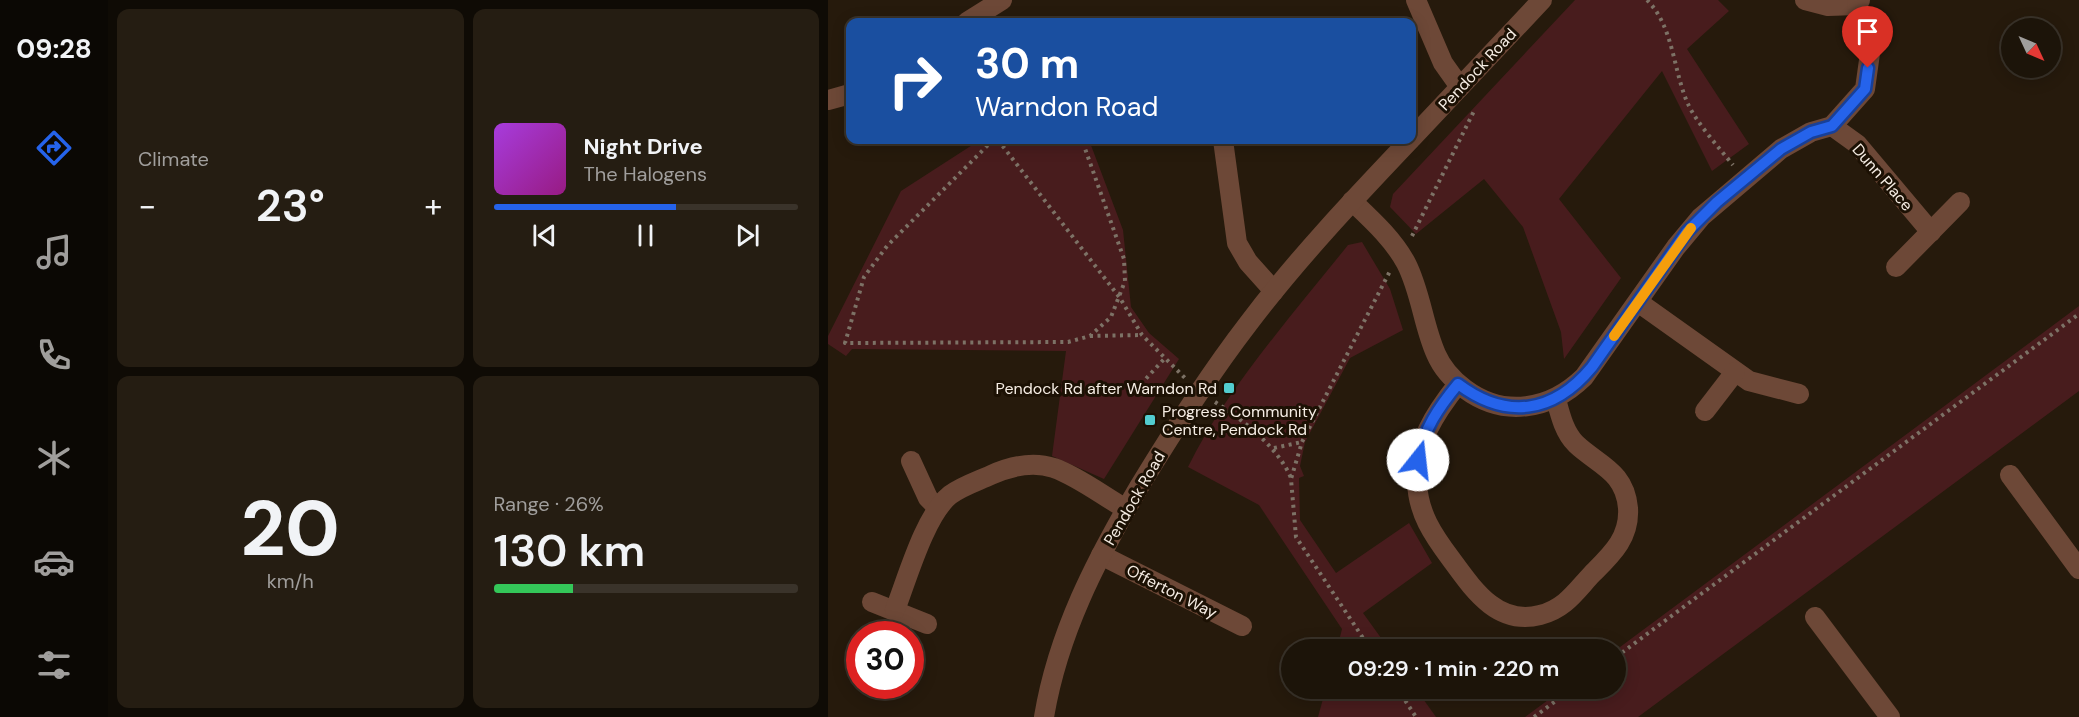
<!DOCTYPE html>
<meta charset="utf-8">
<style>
body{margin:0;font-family:"DM Sans",sans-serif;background:#251d12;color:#f1f3f6;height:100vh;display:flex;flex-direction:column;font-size:22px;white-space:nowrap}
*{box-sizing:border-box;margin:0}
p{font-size:20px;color:#a09e9c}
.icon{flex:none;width:33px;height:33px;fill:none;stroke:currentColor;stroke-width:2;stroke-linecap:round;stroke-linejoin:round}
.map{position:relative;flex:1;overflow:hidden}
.side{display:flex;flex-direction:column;gap:9px;padding:9px;background:#0f0b05;width:720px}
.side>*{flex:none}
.hud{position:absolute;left:18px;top:18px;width:570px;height:126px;border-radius:12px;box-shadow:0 3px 15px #0003,0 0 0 2px #3a332a;background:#1a4fa0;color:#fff;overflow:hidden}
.needle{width:39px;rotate:134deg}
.controls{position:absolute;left:1173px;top:18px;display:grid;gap:12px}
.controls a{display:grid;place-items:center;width:60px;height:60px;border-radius:50%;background:#1c1409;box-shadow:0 3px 15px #0003,0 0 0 2px #3a332a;font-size:30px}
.speed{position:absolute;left:18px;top:621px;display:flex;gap:12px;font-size:30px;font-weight:700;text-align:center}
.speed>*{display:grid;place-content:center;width:78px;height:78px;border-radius:50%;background:#1c1409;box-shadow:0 3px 15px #0003,0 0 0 2px #3a332a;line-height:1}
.speed .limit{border:9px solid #d22;background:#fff;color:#111}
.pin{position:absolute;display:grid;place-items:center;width:51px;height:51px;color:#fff;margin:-62px -26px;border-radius:50% 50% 50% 0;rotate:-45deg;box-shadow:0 0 6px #0007}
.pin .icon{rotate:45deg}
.me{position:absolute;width:66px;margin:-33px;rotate:16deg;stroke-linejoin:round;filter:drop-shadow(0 0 4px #0008)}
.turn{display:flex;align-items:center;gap:21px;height:126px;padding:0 30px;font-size:27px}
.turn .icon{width:78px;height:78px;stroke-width:2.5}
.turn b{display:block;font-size:42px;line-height:51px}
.big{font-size:45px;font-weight:600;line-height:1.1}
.side .card{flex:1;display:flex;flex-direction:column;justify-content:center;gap:9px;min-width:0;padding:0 21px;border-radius:12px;background:#251d12}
.side .dial{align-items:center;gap:0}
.dial b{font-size:78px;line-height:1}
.song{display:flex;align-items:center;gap:18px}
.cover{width:72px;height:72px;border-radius:9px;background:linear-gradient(135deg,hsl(280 70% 55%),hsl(310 70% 35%))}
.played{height:6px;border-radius:3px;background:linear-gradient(90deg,#2563eb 60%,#3a332a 60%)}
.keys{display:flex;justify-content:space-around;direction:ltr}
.heat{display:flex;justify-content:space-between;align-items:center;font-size:33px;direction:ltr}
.charge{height:9px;border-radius:4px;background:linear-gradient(90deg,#34c759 26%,#3a332a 0)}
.side .tiles{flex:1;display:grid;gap:9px;grid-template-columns:repeat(2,1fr)}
.trip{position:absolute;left:453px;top:639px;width:345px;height:60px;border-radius:30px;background:#1c1409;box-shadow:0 3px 15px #0003,0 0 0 2px #3a332a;font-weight:600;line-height:60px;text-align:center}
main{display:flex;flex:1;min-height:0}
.tab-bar{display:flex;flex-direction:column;width:108px;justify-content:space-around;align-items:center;background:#0b0804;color:#a09e9c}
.tab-bar .icon{width:42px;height:42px}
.tab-bar .active{color:#2563eb}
.tab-bar b{font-size:27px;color:#f1f3f6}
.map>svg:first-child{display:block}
</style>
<main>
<nav class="tab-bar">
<b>09:28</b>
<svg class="icon active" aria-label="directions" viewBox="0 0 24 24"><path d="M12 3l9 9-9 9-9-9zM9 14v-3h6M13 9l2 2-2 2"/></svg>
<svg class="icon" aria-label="music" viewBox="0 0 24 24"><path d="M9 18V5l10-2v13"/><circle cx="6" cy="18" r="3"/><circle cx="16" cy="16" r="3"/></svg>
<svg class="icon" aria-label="phone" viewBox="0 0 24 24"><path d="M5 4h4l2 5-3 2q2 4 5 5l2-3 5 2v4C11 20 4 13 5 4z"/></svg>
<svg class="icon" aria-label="climate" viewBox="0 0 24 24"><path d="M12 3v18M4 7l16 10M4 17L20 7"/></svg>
<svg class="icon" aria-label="car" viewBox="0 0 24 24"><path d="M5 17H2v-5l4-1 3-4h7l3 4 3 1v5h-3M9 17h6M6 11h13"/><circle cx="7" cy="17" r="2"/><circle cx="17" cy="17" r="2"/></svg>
<svg class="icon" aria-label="filters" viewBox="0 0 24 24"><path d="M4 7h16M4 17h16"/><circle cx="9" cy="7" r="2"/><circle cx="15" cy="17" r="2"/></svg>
</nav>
<section class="side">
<div class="tiles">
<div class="card"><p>Climate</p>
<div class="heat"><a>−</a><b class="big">23°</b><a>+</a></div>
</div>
<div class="card">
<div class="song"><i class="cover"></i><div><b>Night Drive</b><p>The Halogens</p></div></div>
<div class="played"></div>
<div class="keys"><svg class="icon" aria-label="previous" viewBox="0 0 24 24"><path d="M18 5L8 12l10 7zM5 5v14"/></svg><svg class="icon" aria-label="pause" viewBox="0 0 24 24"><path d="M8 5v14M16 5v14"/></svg><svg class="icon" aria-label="next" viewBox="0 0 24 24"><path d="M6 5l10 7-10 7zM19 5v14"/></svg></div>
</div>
<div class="card dial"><b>20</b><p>km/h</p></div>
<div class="card"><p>Range · 26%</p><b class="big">130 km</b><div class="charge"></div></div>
</div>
</section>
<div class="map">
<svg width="1251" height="717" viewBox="0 0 1251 717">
<rect width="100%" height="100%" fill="#261a0c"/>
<g fill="#481c1d">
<path d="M747 0H890L901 11 859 49 921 144 884 171 834 71 731 199 793 278 736 359 733 332 695 227 656 179 588 234 562 207 565 194Z"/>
<path d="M152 140H261L295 230 303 307 321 333 351 359 276 479 224 456 238 351 24 349 18 356 0 344V336L73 191Z"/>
<path d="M534 242 562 289 575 330 522 358 477 442 472 466 476 476 471 478 472 520 508 573 581 523 604 563 535 613 561 649H509L514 629 431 505 360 467C398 389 466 313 520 245Z"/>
<path d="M1251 306V391L810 717H697L735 689 788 688V650Z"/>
<path d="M498 688 588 689 608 717H490Z"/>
</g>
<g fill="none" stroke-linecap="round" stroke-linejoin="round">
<g stroke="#7d7266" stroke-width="4" stroke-dasharray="3 4.5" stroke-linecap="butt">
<path d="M819 0C846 27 845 71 860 104 868 122 892 149 905 165"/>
<path d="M165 140 59 246 36 277 17 343 240 342 262 336 283 317 297 281 296 259 254 140"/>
<path d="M170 140 292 298 314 335 358 379"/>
<path d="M584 236 646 111"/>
<path d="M262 336 314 335"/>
<path d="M313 384 338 357"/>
<path d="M387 402C415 420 450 447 463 478"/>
<path d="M446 448 474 442"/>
<path d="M543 650 468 537 463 479 474 442 562 271"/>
<path d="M788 657 1251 314"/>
<path d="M569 688 588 717"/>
<path d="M706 717 745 688"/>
</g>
<g stroke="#6d4837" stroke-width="20">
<path d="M588 0 615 63 632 87"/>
<path d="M977 0 1000 6 1029 5"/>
<path d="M139 22 174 0"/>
<path d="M0 100 22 94"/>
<path d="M1004 126 1029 144 1103 232"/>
<path d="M584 138 714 0"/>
<path d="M395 140 409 243 420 262 446 291"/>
<path d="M524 201C544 220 565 239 578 263 593 292 595 325 608 354 614 368 625 380 637 389 676 418 722 410 756 377L848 247 873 217 953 149 983 132 1004 126 1037 89 1043 46 1029 5 1032 0"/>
<path d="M1068 267 1132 202"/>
<path d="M810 302 921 381 971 394"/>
<path d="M630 384C607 413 587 443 589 482 590 513 605 535 623 559 645 589 669 626 712 615 737 609 748 591 764 574 783 555 802 538 800 508 797 471 770 465 748 444 736 432 732 414 728 399"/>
<path d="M877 411 907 372"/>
<path d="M83 461 100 498 110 508"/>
<path d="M1182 475 1251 569"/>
<path d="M273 555 414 626"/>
<path d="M44 602 99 624"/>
<path d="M67 610C79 579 97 515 122 495 134 486 150 481 163 475 183 466 205 461 226 468 251 477 275 496 298 509"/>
<path d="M987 617 1062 717"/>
<path d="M216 717C230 633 268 560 311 487 345 431 380 376 420 324 469 259 526 199 582 140"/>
</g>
</g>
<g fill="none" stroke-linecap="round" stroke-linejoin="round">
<g stroke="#184099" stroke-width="15">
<path id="route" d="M590 460C595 430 611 407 630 384 678 420 725 414 764 367L859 232 889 202 953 149 983 132 1004 126 1037 89 1040 68"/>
</g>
<use href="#route" stroke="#2563eb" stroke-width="10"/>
<path stroke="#f59e0b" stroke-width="10" d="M786 336 863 228"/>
</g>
<g fill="#52cdcf" stroke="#1c1104" stroke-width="2">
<rect x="395" y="382" width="12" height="12" rx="3"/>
<rect x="316" y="414" width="12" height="12" rx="3"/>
</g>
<g text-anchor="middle" stroke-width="6" stroke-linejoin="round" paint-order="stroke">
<g font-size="16" fill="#f6ede4" stroke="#1c1104">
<text transform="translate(649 69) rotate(-47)" y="6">Pendock Road</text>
<text transform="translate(1055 177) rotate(49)" y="6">Dunn Place</text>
<text transform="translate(306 498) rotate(-60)" y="6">Pendock Road</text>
<text transform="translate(344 591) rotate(27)" y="6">Offerton Way</text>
</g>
<g font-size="16" fill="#f6ede4" stroke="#1c1104" text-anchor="end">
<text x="389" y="394">Pendock Rd after Warndon Rd</text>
<text x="334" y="417" text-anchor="start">Progress Community<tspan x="334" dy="18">Centre, Pendock Rd</tspan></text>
</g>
</g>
</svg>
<div class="controls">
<a><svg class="needle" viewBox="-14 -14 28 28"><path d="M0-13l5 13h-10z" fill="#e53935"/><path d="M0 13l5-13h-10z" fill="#a09e9c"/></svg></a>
</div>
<div class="speed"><div class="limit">30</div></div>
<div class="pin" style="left:1040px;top:68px;background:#d93025"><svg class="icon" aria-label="arrive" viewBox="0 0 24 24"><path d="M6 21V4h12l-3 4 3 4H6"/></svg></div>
<svg class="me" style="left:590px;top:460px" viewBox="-20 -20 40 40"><circle r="19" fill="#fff"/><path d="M0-13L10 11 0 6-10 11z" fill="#2563eb"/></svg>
<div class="trip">09:29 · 1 min · 220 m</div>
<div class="hud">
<div class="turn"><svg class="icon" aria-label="right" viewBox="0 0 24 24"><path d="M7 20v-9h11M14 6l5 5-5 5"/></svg><div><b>30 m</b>Warndon Road</div></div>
</div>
</div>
</main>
